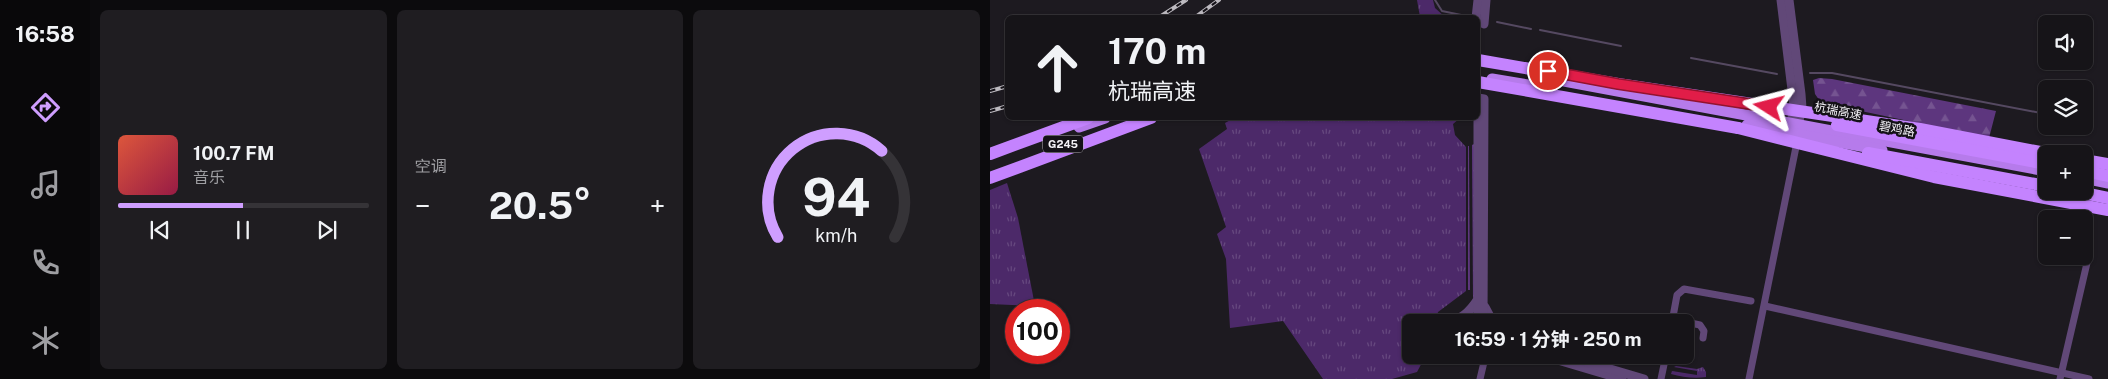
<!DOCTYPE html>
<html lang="zh">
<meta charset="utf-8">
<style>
body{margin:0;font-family:"Public Sans","Noto Sans SC",sans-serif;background:#1f1d21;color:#f1f3f6;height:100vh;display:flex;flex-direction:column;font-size:19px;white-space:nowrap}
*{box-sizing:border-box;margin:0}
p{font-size:16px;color:#9e9ea2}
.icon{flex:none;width:28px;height:28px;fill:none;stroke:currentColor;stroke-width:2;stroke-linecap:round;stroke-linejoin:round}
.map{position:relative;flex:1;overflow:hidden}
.drawer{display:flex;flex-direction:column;gap:10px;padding:10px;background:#0c0b0d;width:900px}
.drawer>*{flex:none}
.top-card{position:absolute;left:15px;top:15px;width:475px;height:105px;border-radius:8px;box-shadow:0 1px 4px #0004,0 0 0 1px #353337;background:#161418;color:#f1f3f6;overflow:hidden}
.controls{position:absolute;left:1048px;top:15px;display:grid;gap:10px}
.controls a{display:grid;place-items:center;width:55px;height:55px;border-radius:8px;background:#161418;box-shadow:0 1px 4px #0004,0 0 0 1px #353337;font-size:25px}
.speed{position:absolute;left:15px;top:299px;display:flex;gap:10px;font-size:25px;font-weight:700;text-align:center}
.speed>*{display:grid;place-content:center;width:65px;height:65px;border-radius:50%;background:#161418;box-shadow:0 1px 4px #0004,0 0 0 1px #353337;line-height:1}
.speed .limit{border:8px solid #d22;background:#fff;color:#111}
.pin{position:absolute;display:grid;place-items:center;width:42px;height:42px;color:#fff;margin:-21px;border:2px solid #fff;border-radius:50%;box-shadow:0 1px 5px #0007}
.me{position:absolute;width:55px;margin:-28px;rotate:279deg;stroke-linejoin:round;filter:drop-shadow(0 0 4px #0008)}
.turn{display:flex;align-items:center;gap:18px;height:105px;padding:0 20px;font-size:22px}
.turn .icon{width:65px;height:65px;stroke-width:2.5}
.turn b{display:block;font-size:35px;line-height:42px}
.big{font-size:38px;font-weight:700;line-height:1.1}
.drawer .card{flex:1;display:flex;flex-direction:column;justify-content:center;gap:8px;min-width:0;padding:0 18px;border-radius:8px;background:#1f1d21}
.drawer .dial{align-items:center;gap:0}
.dial svg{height:130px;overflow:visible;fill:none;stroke:#353337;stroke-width:7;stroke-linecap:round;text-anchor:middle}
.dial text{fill:#f1f3f6;stroke:none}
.song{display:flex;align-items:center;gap:15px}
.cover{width:60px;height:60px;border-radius:8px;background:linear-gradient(135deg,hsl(10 70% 55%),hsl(340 70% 35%))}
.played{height:5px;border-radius:2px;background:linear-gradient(90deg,#cf9eff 50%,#353337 50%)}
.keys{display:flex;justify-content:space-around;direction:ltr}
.heat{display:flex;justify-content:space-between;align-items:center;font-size:28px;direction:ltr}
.drawer .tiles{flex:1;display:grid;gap:10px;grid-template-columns:repeat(3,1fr)}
.trip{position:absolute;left:412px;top:314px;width:292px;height:50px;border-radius:8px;background:#161418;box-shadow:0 1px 4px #0004,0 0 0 1px #353337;font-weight:700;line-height:50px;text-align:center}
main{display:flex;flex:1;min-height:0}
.menu{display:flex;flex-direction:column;width:90px;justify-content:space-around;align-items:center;background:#09080a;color:#9e9ea2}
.menu .icon{width:35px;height:35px}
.menu .current{color:#cf9eff}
.menu b{font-size:22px;color:#f1f3f6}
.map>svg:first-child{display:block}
</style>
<main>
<nav class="menu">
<b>16:58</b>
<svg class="icon current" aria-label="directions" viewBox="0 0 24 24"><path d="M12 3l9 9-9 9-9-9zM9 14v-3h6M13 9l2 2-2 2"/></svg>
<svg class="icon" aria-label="music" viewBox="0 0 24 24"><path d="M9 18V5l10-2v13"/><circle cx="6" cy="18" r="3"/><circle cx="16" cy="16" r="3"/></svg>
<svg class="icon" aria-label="phone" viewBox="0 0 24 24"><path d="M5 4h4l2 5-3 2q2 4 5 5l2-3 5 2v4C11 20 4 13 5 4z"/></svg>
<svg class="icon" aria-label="climate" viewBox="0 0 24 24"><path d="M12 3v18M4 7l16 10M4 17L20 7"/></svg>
</nav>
<section class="drawer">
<div class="tiles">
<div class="card">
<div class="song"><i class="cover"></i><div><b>100.7 FM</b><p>音乐</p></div></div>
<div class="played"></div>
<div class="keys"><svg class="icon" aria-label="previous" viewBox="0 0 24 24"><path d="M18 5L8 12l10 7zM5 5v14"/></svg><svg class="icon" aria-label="pause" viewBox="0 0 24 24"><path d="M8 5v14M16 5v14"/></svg><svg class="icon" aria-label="next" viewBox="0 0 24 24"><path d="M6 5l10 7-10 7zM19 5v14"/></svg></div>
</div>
<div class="card"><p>空调</p>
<div class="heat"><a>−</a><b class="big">20.5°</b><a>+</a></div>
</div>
<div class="card dial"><svg viewBox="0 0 100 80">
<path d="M14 69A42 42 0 1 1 86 69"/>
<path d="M14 69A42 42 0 0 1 78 16" stroke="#cf9eff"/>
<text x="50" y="56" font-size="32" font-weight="700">94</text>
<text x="50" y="72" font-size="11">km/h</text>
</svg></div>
</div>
</section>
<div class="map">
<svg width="1118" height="379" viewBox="0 0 1118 379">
<defs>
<pattern id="grass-tufts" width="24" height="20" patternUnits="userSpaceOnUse" patternTransform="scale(1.25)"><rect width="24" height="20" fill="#4c2969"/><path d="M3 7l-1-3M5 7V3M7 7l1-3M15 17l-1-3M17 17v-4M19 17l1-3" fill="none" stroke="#66487f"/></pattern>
<pattern id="forest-firs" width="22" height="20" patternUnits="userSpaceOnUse" patternTransform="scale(1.25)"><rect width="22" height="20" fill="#5d367e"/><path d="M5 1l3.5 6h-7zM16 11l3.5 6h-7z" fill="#755491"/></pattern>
</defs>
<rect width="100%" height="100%" fill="#1d1a20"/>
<g fill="url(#grass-tufts)">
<path d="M427 0H443L445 8 455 17H430Z"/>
<path d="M244 118H470L463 124 465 135 476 147V291L448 312 445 322H421V355H436L427 372 402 379H333L293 321 240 328 236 259 227 234 236 227 209 149 237 129 235 123Z"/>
<path d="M17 183 28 218 45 306 0 304V190Z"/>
<path d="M686 366 707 369 713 367 716 372V377C705 379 692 377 681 374L682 371 707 375V371L684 367Z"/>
</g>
<g fill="url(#forest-firs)">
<path d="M829 78 842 79 1006 111 999 138 871 111 834 107 825 94 823 80Z"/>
<path d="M484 144 485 297 483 298 482 145Z"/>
<path d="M478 146H479L480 290H478Z"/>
</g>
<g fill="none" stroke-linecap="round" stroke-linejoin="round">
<g stroke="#554961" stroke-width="2">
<path d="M445 0 452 11 476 16"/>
<path d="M507 22 541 29"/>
<path d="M550 30 631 46"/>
<path d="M701 58 787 74"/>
<path d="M820 73H842L1056 114"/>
</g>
<g stroke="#614878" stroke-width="7">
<path d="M775 306 1099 379"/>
<path d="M682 319 710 325 714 331 713 338"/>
<path d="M682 322 687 295 694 289 761 301"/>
<path d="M494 362 502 355"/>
<path d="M490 379 494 362V355"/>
<path d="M671 379 676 355"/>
<path d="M759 379 807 142"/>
<path d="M1070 379 1097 263"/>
</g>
<g stroke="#614878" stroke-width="9">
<path d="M791 0 804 106 801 123"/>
<path d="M799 0 811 94 812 108 808 125"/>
<path d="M486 18 488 0"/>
<path d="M494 24 496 0"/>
<path d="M495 307 503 322"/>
<path d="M458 321C472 321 481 310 488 299"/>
<path d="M447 322 448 318 462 322"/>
<path d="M488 322V98L494 99 493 322"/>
<path d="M551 355 632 379"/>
<path d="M573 355 654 379"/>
</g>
<g stroke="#b67beb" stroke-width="11">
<path d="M502 79 562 89"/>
<path d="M574 81 1056 171"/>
<path d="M757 125 892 150"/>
<path d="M89 127 115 118"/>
<path d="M1094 178 1118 183"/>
</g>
<g stroke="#c483fe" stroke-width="12">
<path d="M488 60 628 84"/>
<path d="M488 82 748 128"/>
<path d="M0 154 98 118"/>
<path d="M1094 160 1118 164"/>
<path d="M1094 171 1118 176"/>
<path d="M0 178 161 118"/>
<path d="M1084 191 1118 198"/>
</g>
<g stroke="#bdbac0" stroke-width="4">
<g id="rail">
<path d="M168 18 196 0"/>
<path d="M204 18 229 0"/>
<path d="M0 91 18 86"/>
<path d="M0 111 18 106"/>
</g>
</g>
<use href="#rail" stroke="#141117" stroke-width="2" stroke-dasharray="5.5" stroke-linecap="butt"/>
<g stroke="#c483fe" stroke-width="12">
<path d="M628 84 930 129 1061 154"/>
<path d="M847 125 1056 164"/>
<path d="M748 128 944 177 1118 210"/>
<path d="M878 153 1056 186"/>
</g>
</g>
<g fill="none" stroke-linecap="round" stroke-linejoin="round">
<g stroke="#92132f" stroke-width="12">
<path id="route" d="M558 71 628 84 779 107"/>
</g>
<use href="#route" stroke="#e11d48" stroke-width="9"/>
</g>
<g text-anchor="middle" stroke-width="5" stroke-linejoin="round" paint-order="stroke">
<rect fill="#141117" stroke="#b2afb4" stroke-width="1" x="53" y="135.5" width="40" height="17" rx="4"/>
<g font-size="11" font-weight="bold" fill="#f5f3f8">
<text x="73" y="148">G245</text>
</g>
<g font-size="12" fill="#f5f3f8" stroke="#141117">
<text transform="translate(848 111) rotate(11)" y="4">杭瑞高速</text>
<text transform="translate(907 129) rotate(11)" y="4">碧鸡路</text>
</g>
</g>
</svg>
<div class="controls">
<a><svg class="icon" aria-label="sound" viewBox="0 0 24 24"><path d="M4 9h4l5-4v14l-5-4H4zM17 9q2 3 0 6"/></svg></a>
<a><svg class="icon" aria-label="layers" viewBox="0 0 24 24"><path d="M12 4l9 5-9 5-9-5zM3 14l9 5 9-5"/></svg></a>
<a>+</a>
<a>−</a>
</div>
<div class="speed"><div class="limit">100</div></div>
<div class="pin" style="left:558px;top:71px;background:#d93025"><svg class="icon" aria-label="arrive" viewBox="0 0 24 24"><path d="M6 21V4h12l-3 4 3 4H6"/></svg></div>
<svg class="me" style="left:779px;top:107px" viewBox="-20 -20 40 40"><path d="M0-17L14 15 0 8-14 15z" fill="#e11d48" stroke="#fff" stroke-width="4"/></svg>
<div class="trip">16:59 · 1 分钟 · 250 m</div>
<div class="top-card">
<div class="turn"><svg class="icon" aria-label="ahead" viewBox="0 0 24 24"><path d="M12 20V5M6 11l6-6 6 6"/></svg><div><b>170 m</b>杭瑞高速</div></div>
</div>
</div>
</main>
